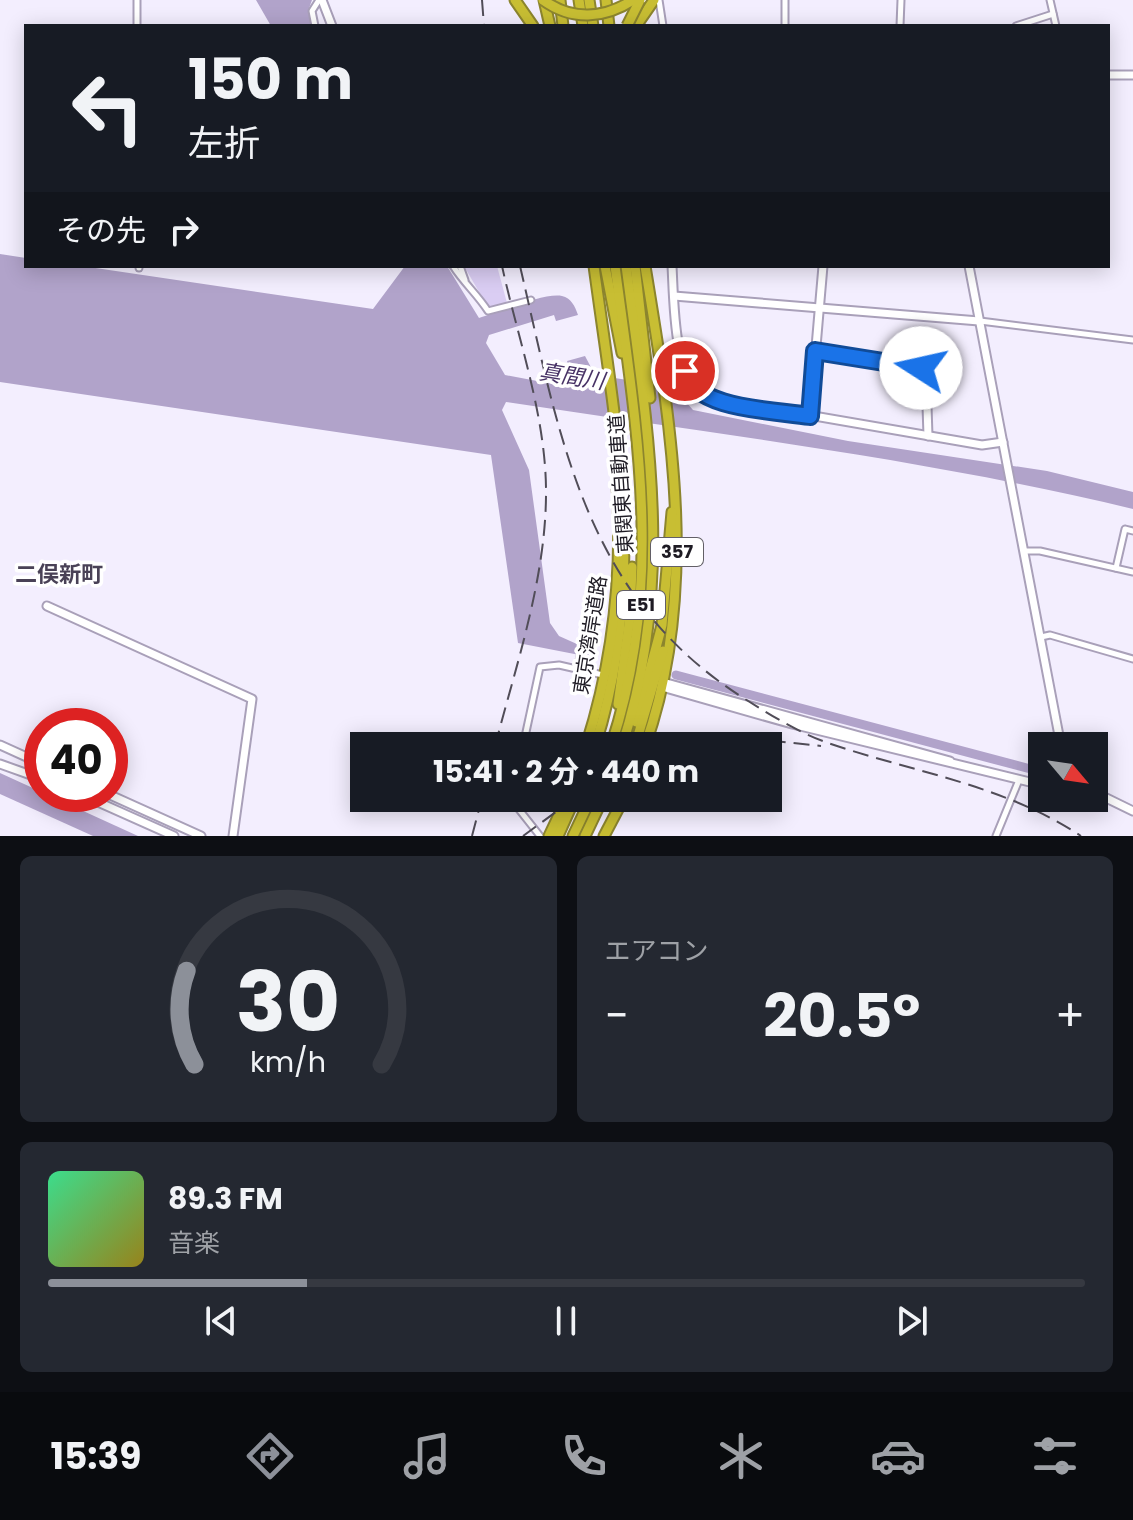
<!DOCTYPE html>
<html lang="ja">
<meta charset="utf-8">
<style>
body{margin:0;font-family:Poppins,"Noto Sans JP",sans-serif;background:#242831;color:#f1f3f6;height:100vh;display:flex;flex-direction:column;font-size:30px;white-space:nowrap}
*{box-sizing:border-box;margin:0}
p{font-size:26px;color:#9ea1a6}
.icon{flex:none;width:44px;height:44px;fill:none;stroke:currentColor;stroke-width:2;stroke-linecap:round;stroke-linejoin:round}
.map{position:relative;height:836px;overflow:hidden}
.sheet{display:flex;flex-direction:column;gap:20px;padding:20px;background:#0d0f14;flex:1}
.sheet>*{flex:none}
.top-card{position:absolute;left:24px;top:24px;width:1086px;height:244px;border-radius:0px;box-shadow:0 4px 20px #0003;background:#171b24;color:#f1f3f6;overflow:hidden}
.needle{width:52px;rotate:119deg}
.fabs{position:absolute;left:1028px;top:732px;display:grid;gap:16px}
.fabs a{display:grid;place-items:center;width:80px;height:80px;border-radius:0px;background:#171b24;box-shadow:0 4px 20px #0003;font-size:40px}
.speed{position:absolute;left:24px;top:708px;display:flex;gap:16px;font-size:40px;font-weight:700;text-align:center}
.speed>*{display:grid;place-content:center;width:104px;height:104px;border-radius:50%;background:#171b24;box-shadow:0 4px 20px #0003;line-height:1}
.speed .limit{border:12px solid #d22;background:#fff;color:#111}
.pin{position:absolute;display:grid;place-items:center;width:68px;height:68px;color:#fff;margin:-34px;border:4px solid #fff;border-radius:50%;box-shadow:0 2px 8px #0007}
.me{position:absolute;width:88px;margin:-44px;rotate:280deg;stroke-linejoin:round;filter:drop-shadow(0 0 6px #0008)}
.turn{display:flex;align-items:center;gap:28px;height:168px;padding:0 32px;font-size:36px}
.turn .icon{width:104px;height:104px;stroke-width:2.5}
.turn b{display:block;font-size:56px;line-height:68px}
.then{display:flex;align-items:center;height:76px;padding:0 32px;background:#0003;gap:16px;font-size:30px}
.big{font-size:60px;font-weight:700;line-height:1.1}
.sheet .widget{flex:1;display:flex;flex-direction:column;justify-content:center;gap:12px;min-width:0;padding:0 28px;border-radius:12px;background:#242831}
.sheet .dial{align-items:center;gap:0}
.dial svg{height:208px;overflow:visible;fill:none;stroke:#363941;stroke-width:7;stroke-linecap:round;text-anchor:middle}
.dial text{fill:#f1f3f6;stroke:none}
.song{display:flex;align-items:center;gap:24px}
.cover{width:96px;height:96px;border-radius:12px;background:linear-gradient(135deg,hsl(150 70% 55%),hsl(50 70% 35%))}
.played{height:8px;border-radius:4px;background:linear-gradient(90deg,#8c9099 25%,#363941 25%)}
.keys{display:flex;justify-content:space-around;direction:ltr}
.heat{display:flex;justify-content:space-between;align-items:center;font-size:44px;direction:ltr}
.sheet .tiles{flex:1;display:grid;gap:20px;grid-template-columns:1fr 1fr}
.widget:last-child{grid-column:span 2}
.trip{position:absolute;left:350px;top:732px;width:432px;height:80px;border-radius:0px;background:#171b24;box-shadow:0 4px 20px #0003;font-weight:700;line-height:80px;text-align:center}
.tab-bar{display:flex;height:128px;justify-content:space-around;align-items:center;background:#090b0e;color:#9ea1a6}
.tab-bar .icon{width:56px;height:56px}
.tab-bar .on{color:#8c9099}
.tab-bar b{font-size:36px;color:#f1f3f6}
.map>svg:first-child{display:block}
</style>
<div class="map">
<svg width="1133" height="836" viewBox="0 0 1133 836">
<rect width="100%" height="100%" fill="#f3eefe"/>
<path fill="#dacdf3" d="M464 266H497L507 303 491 307 486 304Z"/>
<g fill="#b1a3ca">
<path d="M256 0H312L308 11 312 26H271Z"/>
<path d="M0 254 26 258V266H82L373 309 405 266H447L479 318C497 313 545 292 562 296 571 298 575 306 578 315L556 321 554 315 489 335 486 343 505 375 553 384 558 378 557 370 569 367 567 361 585 356 595 375 673 387 693 410 848 441 1047 471 1133 492V509C926 459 715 434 506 402L502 410 529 470 550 623 559 636 597 653 595 658 518 643 491 455 0 382Z"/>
<path d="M0 773 138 836H93L0 794Z"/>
</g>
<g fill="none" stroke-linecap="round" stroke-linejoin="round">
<path stroke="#b1a3ca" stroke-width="9" d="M676 675 1038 771"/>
<g stroke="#a9a0b9" stroke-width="9">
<g id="street">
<path d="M137 0V26"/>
<path d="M659 0 663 26"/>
<path d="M785 0V26"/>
<path d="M1050 0 1056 26"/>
<path d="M315 26 312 11 319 0"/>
<path d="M900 26 901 0"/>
<path d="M1016 26 1053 14"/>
<path d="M139 266V268"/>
<path d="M453 266C463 282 477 294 488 311L531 300"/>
<path d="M460 266 465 280"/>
<path d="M980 321 1133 340"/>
<path d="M1024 551H1040L1133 572"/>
<path d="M1116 568 1125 529 1133 531"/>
<path d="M1041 637 1050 635 1133 659"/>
<path d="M577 669 586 631"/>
<path d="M523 746 540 667 559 665 603 675"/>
<path d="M510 798 540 836"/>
<path d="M996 836 1019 780"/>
</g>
</g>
<g stroke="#a9a0b9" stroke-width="11">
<g id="secondary">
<path d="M322 0 332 26"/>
<path d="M1108 75H1133"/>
<path d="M672 266C674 300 673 378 704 397L982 445 1003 442"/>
<path d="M969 266 1061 746"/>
<path d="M674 296 979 321"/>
<path d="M815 351 921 368 926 375 928 436"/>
<path d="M810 416 823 266"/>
<path d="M47 606 252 699 233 836"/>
<path d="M663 682 950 761"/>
<path d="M662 687 792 724 1042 785"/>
<path d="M0 745 42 764"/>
<path d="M0 764 42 779"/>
<path d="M1094 792 1133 811"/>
<path d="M80 794 174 836"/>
<path d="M108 794 201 836"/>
</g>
</g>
<g stroke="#8c852e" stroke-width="13">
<g id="highway">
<path d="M515 0 533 26"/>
<path d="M544 0 550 26"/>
<path d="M560 0 563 26"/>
<path d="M579 0 583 26"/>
<path d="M589 0 593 26"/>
<path d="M606 0 609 26"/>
<path d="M636 26 654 0"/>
<path d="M594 266C616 431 648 582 595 746"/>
<path d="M605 266 622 353"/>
<path d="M635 266 650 398"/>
<path d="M645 266C671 425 700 590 645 746"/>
<path d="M618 704 630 617 632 567"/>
<path d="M636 722 662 625 672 512"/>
<path d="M586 746C613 661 623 574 617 485"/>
<path d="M611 746C665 582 637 432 615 266"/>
<path d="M622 746C675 583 648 431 626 266"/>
<path d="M635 746 663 651"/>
<path d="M549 836 567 798"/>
<path d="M558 836 575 798"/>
<path d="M573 836 591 798"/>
<path d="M585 836 603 798"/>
<path d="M604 836 624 798"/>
</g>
</g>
<use href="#street" stroke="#fff" stroke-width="5"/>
<use href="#secondary" stroke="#fff" stroke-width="7"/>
<use href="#highway" stroke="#c8be33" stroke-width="9"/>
<g stroke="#514d58" stroke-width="2" stroke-dasharray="16 8" stroke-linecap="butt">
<path d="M482 0 484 26"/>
<path d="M520 266C560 437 584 598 745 699 772 716 801 734 831 744 917 773 1004 785 1081 836"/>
<path d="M495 746C517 662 547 575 546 488 545 413 518 339 502 266"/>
<path d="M698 746 765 740 821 746"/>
<path d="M472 836 482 798"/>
<path d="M523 836 575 798"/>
</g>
<g stroke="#8c852e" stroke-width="13" stroke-linecap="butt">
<g id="highway-bridge">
<path d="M543 0C572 21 604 19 633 0"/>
<path d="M627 26 640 0"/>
</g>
</g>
<use href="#highway-bridge" stroke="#c8be33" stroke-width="9"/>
</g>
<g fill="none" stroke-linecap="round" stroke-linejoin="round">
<g stroke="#114b97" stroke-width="20">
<path id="route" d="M685 371C694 410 774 410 810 416L815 351 921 368"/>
</g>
<use href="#route" stroke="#1a73e8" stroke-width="14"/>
</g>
<g text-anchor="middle" stroke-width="7" stroke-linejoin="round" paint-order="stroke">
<g fill="#fff" stroke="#625f66" stroke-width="2">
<rect x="651" y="538" width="52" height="28" rx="6"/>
<rect x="617" y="591" width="48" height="28" rx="6"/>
</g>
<g font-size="18" font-weight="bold" fill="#1e1b24">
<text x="677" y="558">357</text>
<text x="641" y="611">E51</text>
</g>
<g font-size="20" fill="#1e1b24" stroke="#fff">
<text transform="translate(621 484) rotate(-94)" y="7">東関東自動車道</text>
<text transform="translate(590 635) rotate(-81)" y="7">東京湾岸道路</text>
</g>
<g font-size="22" font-style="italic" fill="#483366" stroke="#fff">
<text transform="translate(572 376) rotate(9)" y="8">真間川</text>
</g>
<g font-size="22" font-weight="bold" fill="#494156" stroke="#fff">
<text x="59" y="582">二俣新町</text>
</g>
</g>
</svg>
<div class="fabs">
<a><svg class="needle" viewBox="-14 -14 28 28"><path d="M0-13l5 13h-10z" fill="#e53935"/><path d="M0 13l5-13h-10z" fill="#9ea1a6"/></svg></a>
</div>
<div class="speed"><div class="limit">40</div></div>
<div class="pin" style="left:685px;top:371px;background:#d93025"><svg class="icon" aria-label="arrive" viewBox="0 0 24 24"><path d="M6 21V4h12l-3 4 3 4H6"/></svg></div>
<svg class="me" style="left:921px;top:368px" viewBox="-20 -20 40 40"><circle r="19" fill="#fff"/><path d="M0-13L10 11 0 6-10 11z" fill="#1a73e8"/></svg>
<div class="trip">15:41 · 2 分 · 440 m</div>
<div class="top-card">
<div class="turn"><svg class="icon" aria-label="left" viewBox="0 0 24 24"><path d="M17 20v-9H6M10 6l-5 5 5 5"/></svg><div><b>150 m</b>左折</div></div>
<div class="then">その先<svg class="icon" aria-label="right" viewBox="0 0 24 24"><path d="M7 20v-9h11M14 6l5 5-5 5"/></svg></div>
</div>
</div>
<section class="sheet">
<div class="tiles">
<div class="widget dial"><svg viewBox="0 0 100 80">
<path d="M14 69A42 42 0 1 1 86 69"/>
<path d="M14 69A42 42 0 0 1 11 33" stroke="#8c9099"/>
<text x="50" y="56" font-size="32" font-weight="700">30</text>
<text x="50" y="72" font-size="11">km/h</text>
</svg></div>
<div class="widget"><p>エアコン</p>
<div class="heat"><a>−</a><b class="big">20.5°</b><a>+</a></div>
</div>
<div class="widget">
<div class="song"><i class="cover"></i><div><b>89.3 FM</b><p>音楽</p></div></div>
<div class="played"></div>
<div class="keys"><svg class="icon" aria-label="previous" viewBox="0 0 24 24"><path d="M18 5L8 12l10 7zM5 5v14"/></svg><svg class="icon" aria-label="pause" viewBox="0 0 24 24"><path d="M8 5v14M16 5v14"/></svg><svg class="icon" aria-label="next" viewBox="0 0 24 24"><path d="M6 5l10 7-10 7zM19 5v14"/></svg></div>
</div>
</div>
</section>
<nav class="tab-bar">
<b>15:39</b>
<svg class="icon on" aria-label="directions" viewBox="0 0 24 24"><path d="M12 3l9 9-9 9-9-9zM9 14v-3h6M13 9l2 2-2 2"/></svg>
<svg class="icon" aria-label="music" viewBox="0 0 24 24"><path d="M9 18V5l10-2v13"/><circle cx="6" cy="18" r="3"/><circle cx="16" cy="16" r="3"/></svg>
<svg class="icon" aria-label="phone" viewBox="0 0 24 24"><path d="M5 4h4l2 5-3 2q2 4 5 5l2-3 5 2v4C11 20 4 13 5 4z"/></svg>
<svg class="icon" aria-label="climate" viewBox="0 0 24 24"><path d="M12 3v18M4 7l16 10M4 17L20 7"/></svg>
<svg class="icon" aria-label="car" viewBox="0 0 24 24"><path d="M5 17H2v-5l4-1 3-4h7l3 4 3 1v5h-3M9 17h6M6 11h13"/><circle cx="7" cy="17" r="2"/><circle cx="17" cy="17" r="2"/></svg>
<svg class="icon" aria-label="filters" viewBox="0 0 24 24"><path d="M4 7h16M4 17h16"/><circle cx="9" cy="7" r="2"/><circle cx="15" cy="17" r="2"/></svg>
</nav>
